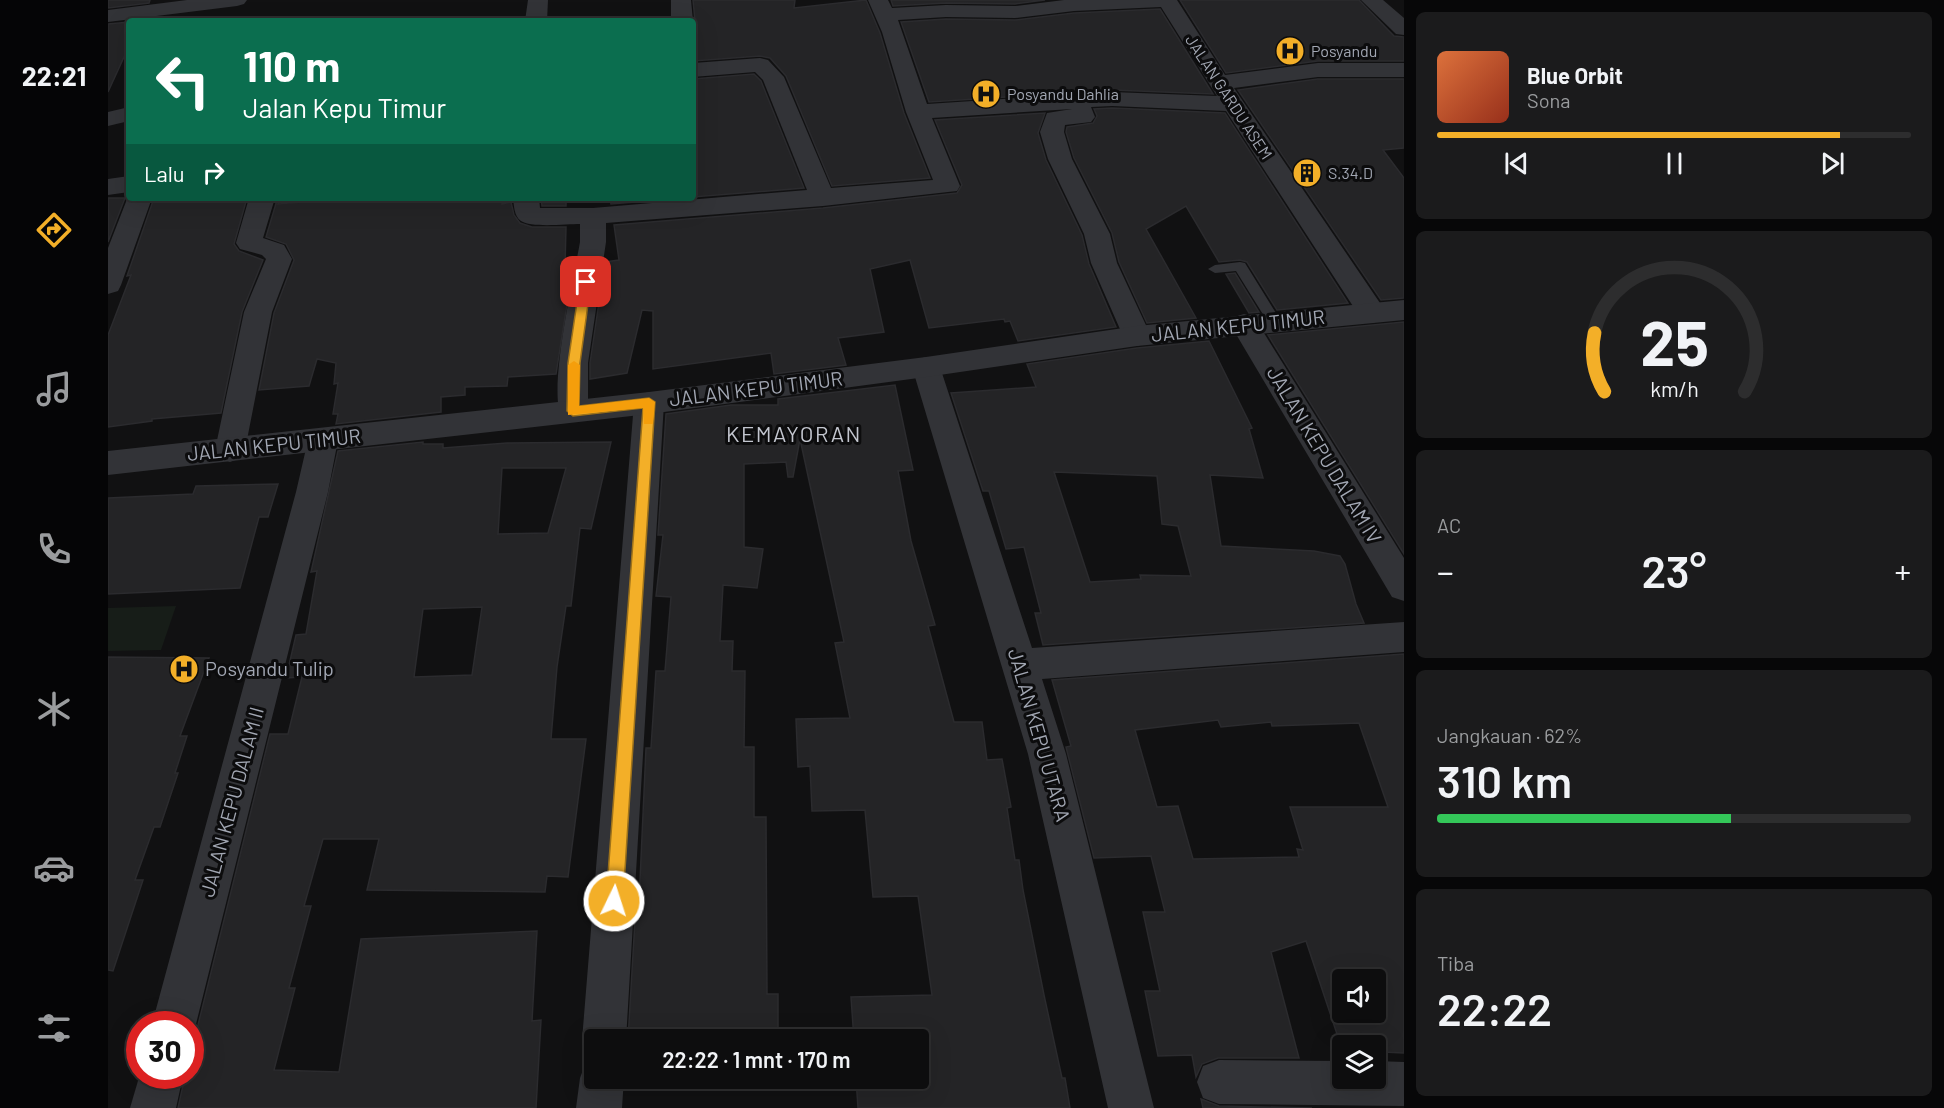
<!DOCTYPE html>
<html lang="id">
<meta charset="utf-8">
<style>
body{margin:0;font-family:Barlow,sans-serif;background:#1b1b1c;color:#f1f3f6;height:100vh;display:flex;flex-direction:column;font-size:22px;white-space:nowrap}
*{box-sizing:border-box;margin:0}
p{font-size:20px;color:#9a9c9e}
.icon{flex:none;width:33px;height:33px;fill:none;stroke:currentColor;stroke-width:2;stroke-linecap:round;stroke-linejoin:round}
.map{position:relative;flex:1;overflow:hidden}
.drawer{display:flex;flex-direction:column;gap:12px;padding:12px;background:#070708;width:540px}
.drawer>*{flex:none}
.top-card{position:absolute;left:18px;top:18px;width:570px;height:183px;border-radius:6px;box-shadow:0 6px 24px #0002,0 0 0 2px #2d2d2e;background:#0b6e4f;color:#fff;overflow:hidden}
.fabs{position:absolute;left:1224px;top:969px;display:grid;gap:12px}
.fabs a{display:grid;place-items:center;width:54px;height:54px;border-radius:6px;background:#0d0d0e;box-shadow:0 6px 24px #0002,0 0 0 2px #2d2d2e;font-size:30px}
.speed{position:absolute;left:18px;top:1011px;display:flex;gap:12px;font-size:30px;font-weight:700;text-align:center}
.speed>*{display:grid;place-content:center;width:78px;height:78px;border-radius:50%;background:#0d0d0e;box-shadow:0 6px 24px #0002,0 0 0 2px #2d2d2e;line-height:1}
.speed .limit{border:9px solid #d22;background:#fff;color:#111}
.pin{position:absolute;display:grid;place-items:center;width:51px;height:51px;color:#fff;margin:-26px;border-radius:12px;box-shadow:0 3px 9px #0006}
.me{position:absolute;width:66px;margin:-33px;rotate:4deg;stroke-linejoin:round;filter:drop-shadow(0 0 4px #0008)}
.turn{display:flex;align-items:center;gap:21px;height:126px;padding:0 18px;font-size:27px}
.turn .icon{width:78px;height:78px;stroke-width:2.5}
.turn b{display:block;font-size:42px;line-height:51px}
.then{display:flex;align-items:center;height:57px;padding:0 18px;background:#0003;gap:12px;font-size:22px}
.big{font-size:45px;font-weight:600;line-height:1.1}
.drawer .card{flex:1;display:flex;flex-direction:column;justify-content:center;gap:9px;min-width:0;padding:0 21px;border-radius:9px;background:#1b1b1c}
.drawer .dial{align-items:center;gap:0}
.dial svg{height:156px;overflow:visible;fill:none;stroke:#2d2d2e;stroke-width:7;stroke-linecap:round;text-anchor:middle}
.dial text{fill:#f1f3f6;stroke:none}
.song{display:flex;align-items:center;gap:18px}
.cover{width:72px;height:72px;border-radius:9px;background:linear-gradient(135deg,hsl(20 70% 55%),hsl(10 70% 35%))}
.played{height:6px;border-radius:3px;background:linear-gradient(90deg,#f3af28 85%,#2d2d2e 85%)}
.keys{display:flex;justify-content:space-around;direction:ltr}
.heat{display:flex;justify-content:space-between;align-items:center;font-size:33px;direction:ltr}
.charge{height:9px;border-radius:4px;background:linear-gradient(90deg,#34c759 62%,#2d2d2e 0)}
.trip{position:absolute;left:476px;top:1029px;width:345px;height:60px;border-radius:6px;background:#0d0d0e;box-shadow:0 6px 24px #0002,0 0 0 2px #2d2d2e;font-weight:600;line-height:60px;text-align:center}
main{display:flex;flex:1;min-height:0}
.dock{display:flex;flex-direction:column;width:108px;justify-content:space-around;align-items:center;background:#050506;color:#9a9c9e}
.dock .icon{width:42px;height:42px}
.dock .active{color:#f3af28}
.dock b{font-size:27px;color:#f1f3f6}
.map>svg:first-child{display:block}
</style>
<main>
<nav class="dock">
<b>22:21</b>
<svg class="icon active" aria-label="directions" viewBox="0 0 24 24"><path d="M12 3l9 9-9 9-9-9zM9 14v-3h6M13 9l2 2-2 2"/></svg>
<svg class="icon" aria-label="music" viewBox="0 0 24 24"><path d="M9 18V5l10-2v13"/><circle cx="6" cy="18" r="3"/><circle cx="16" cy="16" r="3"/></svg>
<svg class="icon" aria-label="phone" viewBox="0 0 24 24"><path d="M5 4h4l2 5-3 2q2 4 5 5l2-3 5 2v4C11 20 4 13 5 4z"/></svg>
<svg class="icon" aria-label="climate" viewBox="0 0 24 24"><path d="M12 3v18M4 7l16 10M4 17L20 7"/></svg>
<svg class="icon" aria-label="car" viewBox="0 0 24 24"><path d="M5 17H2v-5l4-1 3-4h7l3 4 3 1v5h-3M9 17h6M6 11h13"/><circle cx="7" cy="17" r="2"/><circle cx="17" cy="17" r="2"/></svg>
<svg class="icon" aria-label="filters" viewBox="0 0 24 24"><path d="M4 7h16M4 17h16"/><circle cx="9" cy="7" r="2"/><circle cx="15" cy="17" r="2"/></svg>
</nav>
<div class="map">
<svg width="1296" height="1108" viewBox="0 0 1296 1108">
<rect width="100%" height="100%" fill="#111112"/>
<path fill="#171d18" d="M68 606 53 650 0 651V608Z"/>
<g fill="#242426" stroke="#2b2b2e" stroke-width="1.5" fill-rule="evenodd">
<path d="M0 0H42L41 3 0 8Z"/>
<path d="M585 0H687L686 8 758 0 772 33 796 113 822 178 724 186 678 76 662 58 652 56 585 61V23L587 21Z"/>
<path d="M783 0H937L907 4 838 3 785 6Z"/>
<path d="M1072 0H1251L1286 36 1296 37V61H1210L1118 73Z"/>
<path d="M1052 9 1105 94 1004 90 821 102 793 22 838 19 907 20 966 13Z"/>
<path d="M21 22V46L0 92V24Z"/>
<path d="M646 74 653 81 696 188 585 197V79Z"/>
<path d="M1210 79H1296V148L1275 150 1296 178V298L1273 300 1130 90Z"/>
<path d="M1004 108 1117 113 1240 303 1169 310 1139 262 1132 260 1111 262 1078 206 1038 229 1088 318 1039 323 1011 262 1004 233 966 158 958 132 959 127 985 123 989 116 986 109Z"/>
<path d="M937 113 930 133 938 160 974 235 981 264 1008 327 910 341 902 321 897 322 896 319 821 328 802 260 762 269 776 332 730 338 738 365 666 374 663 353 545 369V311L534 310 519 373 482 379V363L497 262 511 260 506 225 715 208 849 193 854 185 827 120Z"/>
<path d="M0 198H17L0 242Z"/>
<path d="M46 198H139L126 244 131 251 155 260 134 312 113 413 44 419V421L0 427V335L23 275 19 276Z"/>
<path d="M246 198H271L270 202 394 198V204L403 202 406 215 412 223 424 227H458L457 267 465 266 448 374 400 377 399 386 357 387V395L333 397V412L228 424 230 414H225L230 383 226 384 228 363 209 359 201 386 151 390 166 313 186 260 178 244 158 237 169 200H172L170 204Z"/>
<path d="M433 198H458V206H434Z"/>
<path d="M502 198H577L503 204Z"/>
<path d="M1127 273 1151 312 1141 313 1118 274Z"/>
<path d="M1296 322V554L1160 335Z"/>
<path d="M1101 341 1144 428 1141 429 1155 478 1102 475 1113 546 1206 551 1232 556 1237 564 1248 604 1256 623 935 645 927 613H933L916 547 898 549 881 491H875L843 393 928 387 919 364 1029 348ZM946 472 1049 476 1054 524 1070 526 1083 576 1032 575 1033 579 982 582Z"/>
<path d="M787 385 805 470 790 471 803 541 827 625 820 626 846 722H874L879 760 894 759 903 807 899 808 907 860H911L915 890 936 995 954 1078H957L962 1108H750L748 1078H810V1040H746L743 997 824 995 810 896 765 897 757 810 704 811 702 766 690 767 688 719 742 718 727 643 736 642 692 439 685 477H680L678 462 636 464V547L655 549 649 588 615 585 612 641H625L624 671H637L636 747H646V817H658L659 994H670V1040H520L528 903H531L538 748H543L548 671H557L563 597 548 596 555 535H550L558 414 623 405H670V399Z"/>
<path d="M315 442V444H335V448L399 443 503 442 483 529 472 528 463 606H458L449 667 443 739H478L460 877 439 876 437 892 259 890 271 839H215L196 906H203L181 988H187L166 1070 231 1072 253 939 429 931 424 1021 433 1020 428 1108H70L77 1076H82V1039L90 1025 162 734H180L194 677 178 678 188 635 198 634 209 571 203 572 230 451ZM394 468H458L440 533 390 534ZM374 607 364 675 306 677 315 609Z"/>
<path d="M170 484 160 517H151L132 588 0 594V498L85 494 88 486Z"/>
<path d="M1296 654V1053L1275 1052 1277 1059H1268V1046H1234V1049L1198 941 1163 952 1191 1058H1110L1094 1064 1088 1077 1084 1055 1050 1056 1037 991H1052L1035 912H1057L1043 856 986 858 958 747 963 746 944 680ZM1110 720 1113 727 1163 722 1164 726 1251 723 1280 807H1182L1195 850 1189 849 1191 857 1085 859 1070 806 1049 807 1027 730ZM1234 980H1268V1012H1234Z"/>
<path d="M0 657 101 658 72 736H79L67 773H70L52 827H46L27 880H35L5 971 0 970Z"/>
<path d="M1093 1099 1111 1106 1204 1108H1095Z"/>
</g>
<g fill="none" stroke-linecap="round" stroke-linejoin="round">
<path fill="#323337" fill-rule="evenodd" d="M1132 262 1137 263 1171 318 1173 321 1171 324H1161L1128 271 1107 273 1100 269 1107 265Z"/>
<g fill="#323337" fill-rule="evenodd">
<path d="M79 0H139L136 4 129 6 0 22V10Z"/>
<path d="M420 0H440L439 21H417Z"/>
<path d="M563 0H583L585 21H563Z"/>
<path d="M760 0H780L784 8 838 5 907 6 956 0H1069L1117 75 1210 63H1296V77H1210L1126 88 1274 306 1278 313 1274 320 1264 323 1254 320 1118 111 1004 106 983 107 987 117 983 122 957 125 956 132 964 159 1002 234 1009 263 1043 336 1039 343 1029 346 1019 343 1015 336 983 263 976 234 940 159 932 132 939 113 964 109 824 118 852 186 849 191 715 206 498 223V242L480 363V411L476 419 465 422 454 419C439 391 466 277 472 242V224C459 224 423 228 413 221 406 216 406 206 405 198H431L432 208H485L699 190 655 80 647 72 585 77V63L652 58 660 60 676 77 723 188 825 180 798 112 774 32ZM1053 7 1109 96 1004 92 819 104 790 20 838 17 907 18 966 11Z"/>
<path d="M1253 0H1275L1296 18V35L1288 34Z"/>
<path d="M21 107V121L0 126V112Z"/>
<path d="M21 176V192L0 195V179Z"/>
<path d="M21 194V198H44L13 285 10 291 0 294V248Z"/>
<path d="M141 198H167L155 238 176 245 184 259 164 312 137 450 133 458 122 462 111 458 107 450 136 312 158 259 154 255 132 249 128 243Z"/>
<path d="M1136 314 1146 317 1296 558V601L1284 597 1122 324 1126 317Z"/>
<path d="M818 357 828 360 832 367 924 648 1296 622V652L934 679 958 754 1046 1108H1000L920 754 804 367 808 360Z"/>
<path d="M541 392 551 395 556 403 518 1040H486V1058L480 1056 474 1040 526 403 531 395Z"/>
<path d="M215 428 226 432 230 440 220 492 88 1024 82 1037V1024H44L188 492 200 440 204 432Z"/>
<path d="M486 1059V1078H516L514 1108H468L472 1078 478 1062Z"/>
<path d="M1111 1060 1234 1061V1078H1268V1061L1296 1062V1106L1111 1104 1095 1098 1089 1082 1095 1066Z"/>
<path d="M32 1074 75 1076 68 1108H22Z"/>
</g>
<path fill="#323337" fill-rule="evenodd" d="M1296 300V320L1029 346 818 377 541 414 0 475V451L541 392 818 357 1029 326Z"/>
</g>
<path fill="#f3af28" stroke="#9e721a" stroke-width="1.5" d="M478 278 483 282 472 363 471 406 541 398 547 402 515 901 512 907 506 909 500 907 498 901 535 408 465 416 459 411 460 363 472 282Z"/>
<path fill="#f59e0b" d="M466 361 472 365 471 406 541 398 547 402 545 424H536L535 408 460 415V365Z"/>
<defs>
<g id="hospital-disc" transform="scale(1.5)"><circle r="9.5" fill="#f3af28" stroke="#0c0c0d"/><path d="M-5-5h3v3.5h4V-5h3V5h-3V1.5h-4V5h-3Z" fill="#111"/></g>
<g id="building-disc" transform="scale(1.5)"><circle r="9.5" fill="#f3af28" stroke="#0c0c0d"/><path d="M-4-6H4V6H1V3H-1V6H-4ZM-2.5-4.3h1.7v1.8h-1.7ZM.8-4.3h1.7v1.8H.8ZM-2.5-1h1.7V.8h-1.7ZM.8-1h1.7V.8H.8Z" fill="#111"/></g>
</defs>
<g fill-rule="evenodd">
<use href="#hospital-disc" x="1182" y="51"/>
<use href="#hospital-disc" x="878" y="94"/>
<use href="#building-disc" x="1199" y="173"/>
<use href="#hospital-disc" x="76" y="669"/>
</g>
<g text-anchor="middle" stroke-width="6" stroke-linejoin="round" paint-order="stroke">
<g font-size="16" fill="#a2a7b3" stroke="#0c0c0d" text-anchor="start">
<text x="1203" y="57">Posyandu</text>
<text x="899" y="100">Posyandu Dahlia</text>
<text x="1220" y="179">S.34.D</text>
</g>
<g font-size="16" fill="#a2a7b3" stroke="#0c0c0d">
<text transform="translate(1121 97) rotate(57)" y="6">JALAN GARDU ASEM</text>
</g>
<g font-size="20" fill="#a2a7b3" stroke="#0c0c0d">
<text transform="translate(1130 326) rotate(-6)" y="7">JALAN KEPU TIMUR</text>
<text transform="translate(648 389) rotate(-7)" y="7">JALAN KEPU TIMUR</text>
<text transform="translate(166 445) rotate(-6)" y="7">JALAN KEPU TIMUR</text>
<text transform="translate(1216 455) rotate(59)" y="7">JALAN KEPU DALAM IV</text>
<text transform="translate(931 735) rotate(74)" y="7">JALAN KEPU UTARA</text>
<text transform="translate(124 802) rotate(-75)" y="7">JALAN KEPU DALAM II</text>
</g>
<g font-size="20" fill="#a2a7b3" stroke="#0c0c0d" text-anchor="start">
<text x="97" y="676">Posyandu Tulip</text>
</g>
<g font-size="22" letter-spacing="1.5" fill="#c3c6cf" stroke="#0c0c0d">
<text x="686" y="442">KEMAYORAN</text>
</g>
</g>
</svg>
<div class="fabs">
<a><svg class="icon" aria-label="sound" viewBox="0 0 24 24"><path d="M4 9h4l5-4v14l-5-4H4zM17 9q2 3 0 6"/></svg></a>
<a><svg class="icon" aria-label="layers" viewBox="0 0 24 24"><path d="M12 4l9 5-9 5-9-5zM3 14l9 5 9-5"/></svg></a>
</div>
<div class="speed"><div class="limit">30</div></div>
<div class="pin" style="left:478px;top:282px;background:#d93025"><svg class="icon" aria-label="arrive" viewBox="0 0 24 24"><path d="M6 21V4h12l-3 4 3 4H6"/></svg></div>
<svg class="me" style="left:506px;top:901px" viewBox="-20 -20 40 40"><circle r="17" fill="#f3af28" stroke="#fff" stroke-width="3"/><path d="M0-11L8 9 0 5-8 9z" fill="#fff"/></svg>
<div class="trip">22:22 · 1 mnt · 170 m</div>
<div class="top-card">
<div class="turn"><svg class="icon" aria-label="left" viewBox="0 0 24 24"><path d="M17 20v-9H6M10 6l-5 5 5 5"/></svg><div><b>110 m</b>Jalan Kepu Timur</div></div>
<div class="then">Lalu<svg class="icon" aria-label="right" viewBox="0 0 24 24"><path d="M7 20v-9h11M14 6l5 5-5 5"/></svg></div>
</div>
</div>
<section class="drawer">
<div class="card">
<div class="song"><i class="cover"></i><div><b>Blue Orbit</b><p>Sona</p></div></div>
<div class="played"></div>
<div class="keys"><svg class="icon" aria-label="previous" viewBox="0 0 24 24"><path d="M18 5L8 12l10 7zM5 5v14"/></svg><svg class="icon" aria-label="pause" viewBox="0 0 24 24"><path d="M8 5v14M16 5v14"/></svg><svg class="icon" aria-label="next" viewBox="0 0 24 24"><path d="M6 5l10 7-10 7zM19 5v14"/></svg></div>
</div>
<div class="card dial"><svg viewBox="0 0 100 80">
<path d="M14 69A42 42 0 1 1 86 69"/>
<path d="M14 69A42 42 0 0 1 9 39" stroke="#f3af28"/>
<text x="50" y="56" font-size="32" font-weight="700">25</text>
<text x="50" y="72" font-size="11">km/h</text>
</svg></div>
<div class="card"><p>AC</p>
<div class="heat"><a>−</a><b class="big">23°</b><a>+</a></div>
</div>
<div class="card"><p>Jangkauan · 62%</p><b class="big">310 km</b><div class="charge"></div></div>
<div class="card"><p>Tiba</p><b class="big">22:22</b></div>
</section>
</main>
